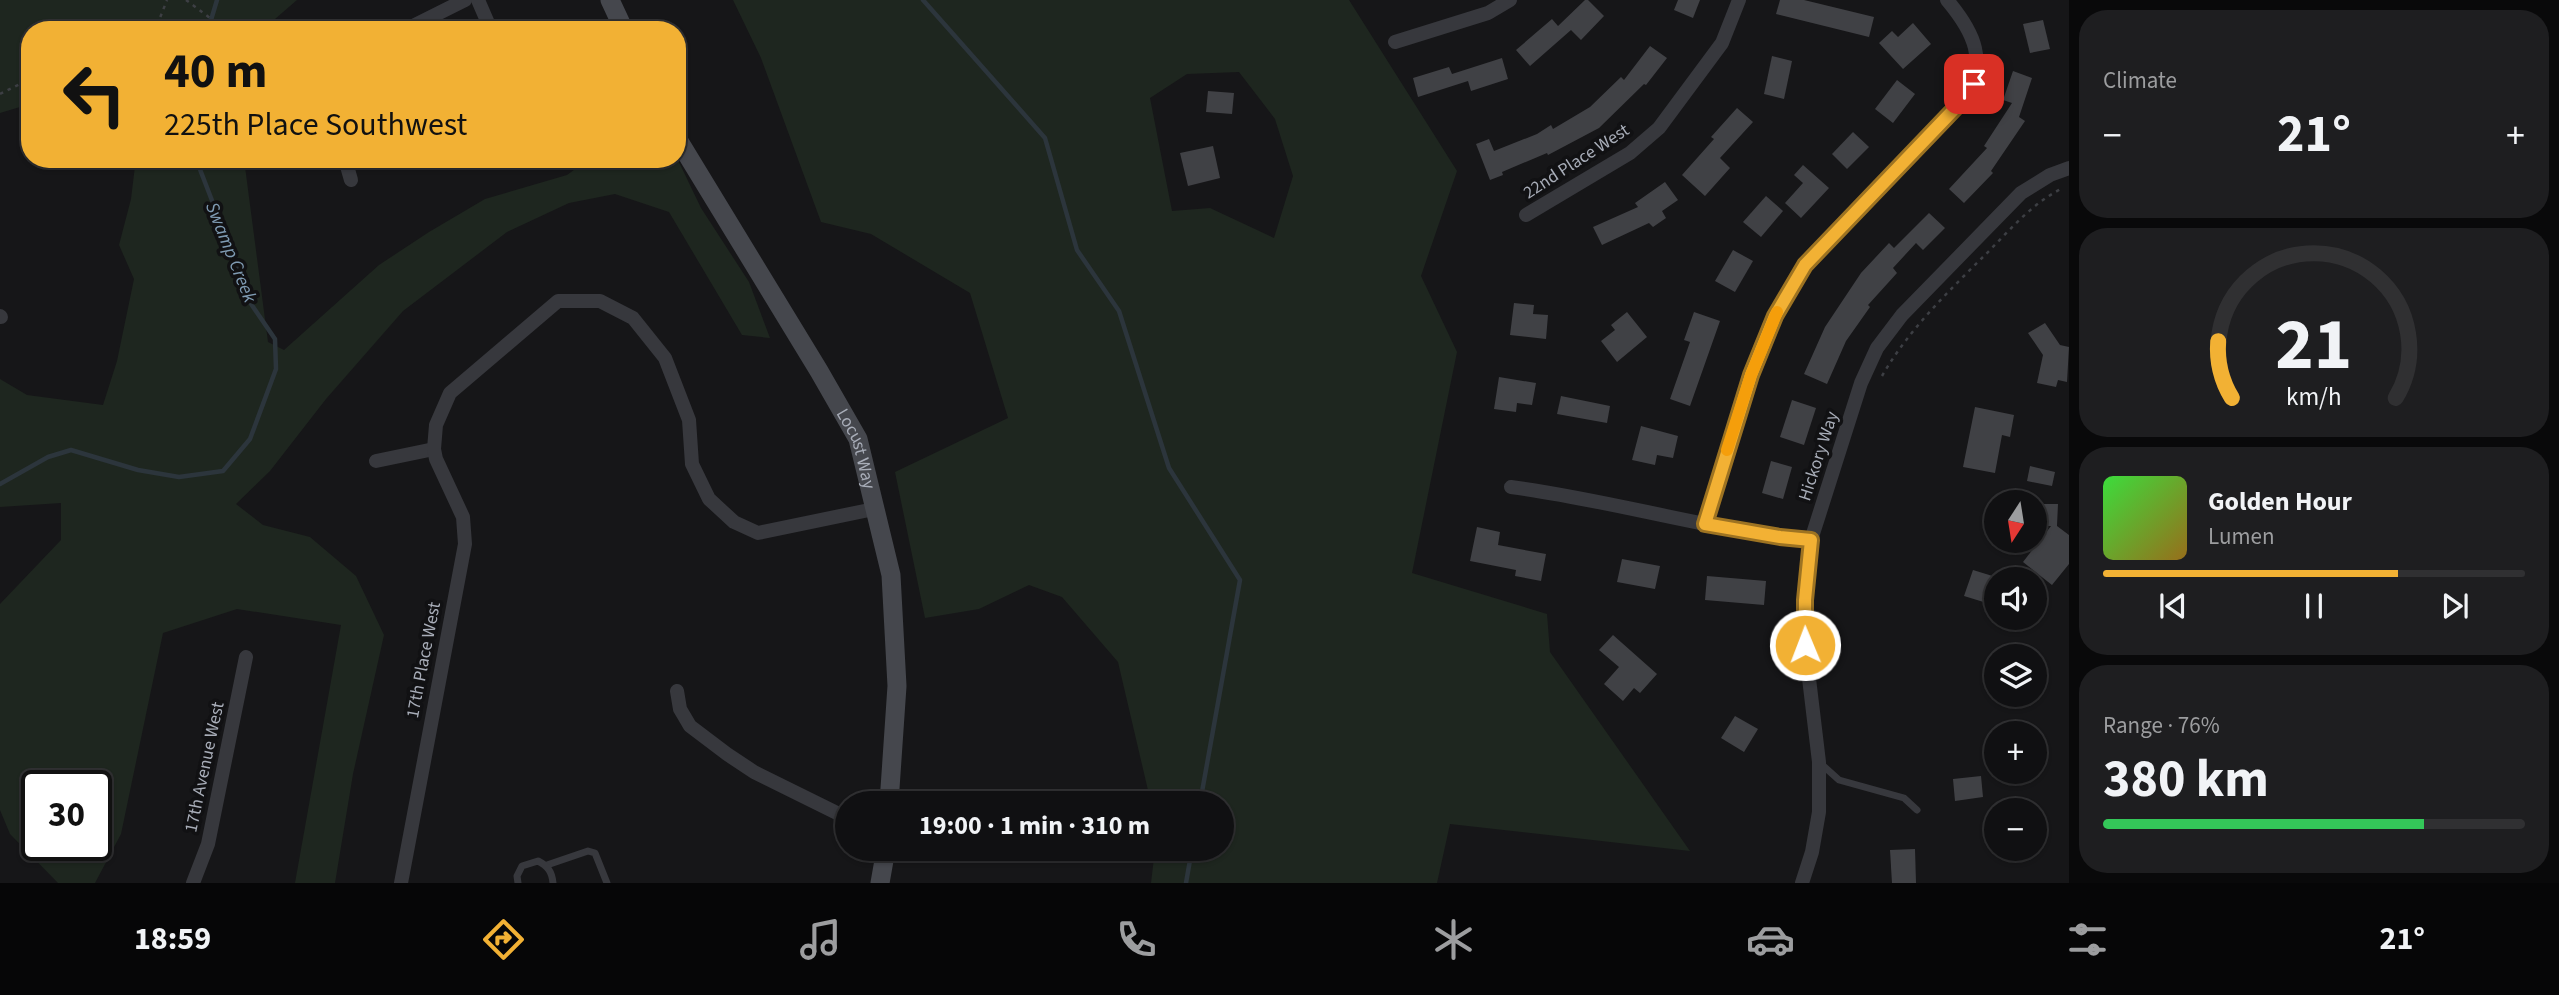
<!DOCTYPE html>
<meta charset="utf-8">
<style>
body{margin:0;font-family:"Source Sans 3",sans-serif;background:#1e1e20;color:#f1f3f6;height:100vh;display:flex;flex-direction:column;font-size:26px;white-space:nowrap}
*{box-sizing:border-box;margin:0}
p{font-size:23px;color:#9c9d9f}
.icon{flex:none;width:38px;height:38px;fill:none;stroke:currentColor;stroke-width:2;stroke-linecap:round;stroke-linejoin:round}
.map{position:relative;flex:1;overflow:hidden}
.side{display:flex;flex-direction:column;gap:10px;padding:10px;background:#09090a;width:490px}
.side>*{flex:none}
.hud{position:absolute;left:21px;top:21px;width:665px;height:147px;border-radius:28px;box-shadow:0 2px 5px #0004,0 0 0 2px #303032;background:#f2b134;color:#111;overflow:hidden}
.needle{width:46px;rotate:192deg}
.tools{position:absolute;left:1984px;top:490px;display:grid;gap:14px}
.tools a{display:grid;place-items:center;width:63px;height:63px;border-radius:50%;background:#101012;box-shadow:0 2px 5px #0004,0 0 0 2px #303032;font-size:35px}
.speed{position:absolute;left:21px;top:770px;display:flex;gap:14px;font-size:35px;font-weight:700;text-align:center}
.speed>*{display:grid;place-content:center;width:91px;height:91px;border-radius:50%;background:#101012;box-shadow:0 2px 5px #0004,0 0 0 2px #303032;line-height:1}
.speed .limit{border:4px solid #111;border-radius:10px;background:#fff;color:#111}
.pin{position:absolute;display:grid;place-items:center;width:60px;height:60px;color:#fff;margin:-30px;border-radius:14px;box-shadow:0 4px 10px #0006}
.me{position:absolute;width:77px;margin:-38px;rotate:359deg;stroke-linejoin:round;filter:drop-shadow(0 0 5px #0008)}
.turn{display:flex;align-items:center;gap:24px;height:147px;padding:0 28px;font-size:32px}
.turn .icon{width:91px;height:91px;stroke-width:2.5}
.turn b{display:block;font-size:49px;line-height:60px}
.big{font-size:52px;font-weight:700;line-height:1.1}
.side .tile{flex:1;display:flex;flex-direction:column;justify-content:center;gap:10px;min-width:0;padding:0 24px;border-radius:28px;background:#1e1e20}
.side .dial{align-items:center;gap:0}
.dial svg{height:182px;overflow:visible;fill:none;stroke:#303032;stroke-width:7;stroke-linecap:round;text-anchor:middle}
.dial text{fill:#f1f3f6;stroke:none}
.song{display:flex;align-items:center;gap:21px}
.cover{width:84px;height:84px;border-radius:10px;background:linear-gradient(135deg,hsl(120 70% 55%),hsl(40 70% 35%))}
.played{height:7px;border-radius:4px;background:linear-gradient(90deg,#f2b134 70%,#303032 70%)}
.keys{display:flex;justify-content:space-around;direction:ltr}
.heat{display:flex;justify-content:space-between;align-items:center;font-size:38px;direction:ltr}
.charge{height:10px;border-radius:5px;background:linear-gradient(90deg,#34c759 76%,#303032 0)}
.trip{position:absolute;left:835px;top:791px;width:399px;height:70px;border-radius:35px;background:#101012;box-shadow:0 2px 5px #0004,0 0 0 2px #303032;font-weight:700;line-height:70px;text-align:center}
.tab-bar{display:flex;height:112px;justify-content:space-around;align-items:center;background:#060607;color:#9c9d9f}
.tab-bar .icon{width:49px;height:49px}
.tab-bar .selected{color:#f2b134}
.tab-bar b{font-size:32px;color:#f1f3f6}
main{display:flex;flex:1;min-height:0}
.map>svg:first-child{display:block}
</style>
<main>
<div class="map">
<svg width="2069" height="883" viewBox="0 0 2069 883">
<rect width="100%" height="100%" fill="#161618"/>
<g fill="#1e261f" fill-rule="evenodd">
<path d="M0 0H297L275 19 268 30H30V104L0 113Z"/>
<path d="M733 0H1349L1457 171 1421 276 1457 352 1412 573 1547 614 1550 652 1690 851 1450 824 1437 883H1151L1155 849H1222V803H1151L1118 662 1062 597 1029 585 979 609 925 618 895 472 1008 418 970 293 871 234 821 222 761 58ZM1239 72 1275 119 1293 176 1274 238 1210 208 1172 211 1150 98 1187 74Z"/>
<path d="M677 158 701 208 749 282 770 338 742 335 669 212 615 194 569 203 507 232 403 311 326 399 270 471 236 504 263 525 310 537 356 576 384 635 353 774 335 883H295L341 625 237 609 163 633 121 834 95 883H58L10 834 0 810V604L61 540V503L0 507V379L27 395 103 405 117 361 134 279 119 245 131 199 135 166 134 159H244L268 342 284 350 379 265 429 232 485 199 567 175 589 159ZM37 786H96V845H37Z"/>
</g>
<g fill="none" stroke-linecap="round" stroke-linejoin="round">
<g stroke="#2c353c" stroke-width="4.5">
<path d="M923 0 1045 138 1077 250 1119 311 1169 468 1240 580 1200 803"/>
<path d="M208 30 217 0"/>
<path d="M0 484 48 457 71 450 138 470 179 477 223 471 250 439 276 369 275 339 247 298 228 242 196 159"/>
<path d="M1186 883 1192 849"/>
</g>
</g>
<g fill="#404145">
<path d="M1585 0H1588L1604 16 1581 40 1571 30 1530 66 1516 50 1552 19 1558 26Z"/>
<path d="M1678 0H1700L1693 18 1674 10Z"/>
<path d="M1780 0H1804L1874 17 1869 37 1776 14Z"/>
<path d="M2043 20 2050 49 2030 53 2023 24Z"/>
<path d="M1913 23 1931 44 1903 69 1879 43 1892 31 1898 37Z"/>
<path d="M1650 46 1667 58 1646 85 1644 84 1599 128 1548 155 1547 153 1502 172 1503 175 1490 180 1476 144 1489 139 1494 151 1537 134 1551 125 1553 129 1590 107 1621 77 1624 80Z"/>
<path d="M1772 56 1792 61 1784 99 1764 94Z"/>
<path d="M1502 58 1508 79 1471 91 1468 81 1418 97 1413 78 1449 67 1452 74Z"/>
<path d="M2013 71 2032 78 2019 117 2025 121 1991 171 1993 173 1964 203 1949 189 1987 148 1984 146 2012 103 2003 100Z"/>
<path d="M1897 80 1915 94 1893 123 1875 109Z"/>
<path d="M1208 91 1234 93 1232 114 1206 112Z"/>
<path d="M1737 108 1753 122 1720 158 1730 168 1705 196 1682 175 1714 139 1711 137Z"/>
<path d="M1853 132 1869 147 1847 169 1832 154Z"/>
<path d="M1213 146 1220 178 1188 186 1180 153Z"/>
<path d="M1803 165 1829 188 1801 218 1785 203 1803 183 1794 175Z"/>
<path d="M1665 182 1678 200 1662 211 1666 218 1653 227 1649 223 1602 245 1593 227 1638 207 1635 203Z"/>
<path d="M1766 196 1783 211 1761 237 1743 222Z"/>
<path d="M1929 213 1945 228 1923 250 1916 243 1893 268 1897 273 1868 305 1870 307 1846 341 1827 384 1804 374 1825 327 1861 273 1889 243 1894 248Z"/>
<path d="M1733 250 1753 261 1735 292 1715 281Z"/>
<path d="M1514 303 1534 305 1533 314 1548 315 1546 339 1510 335Z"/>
<path d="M1627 312 1647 337 1617 362 1601 341 1615 330 1611 325Z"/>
<path d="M1694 312 1720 321 1690 406 1670 399 1690 342 1684 340Z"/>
<path d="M2045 323 2060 345 2069 347 2067 382 2058 380 2056 387 2037 383 2043 355 2028 333Z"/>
<path d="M1499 377 1536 383 1532 405 1517 403 1516 412 1494 409Z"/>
<path d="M1561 396 1610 406 1607 423 1557 414Z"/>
<path d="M1792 400 1816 408 1804 445 1780 437Z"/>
<path d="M1975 407 2014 415 2010 437 2002 435 1995 473 1963 467Z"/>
<path d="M1641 426 1678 436 1673 458 1657 455 1655 465 1632 460Z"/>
<path d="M1771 461 1792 467 1783 499 1762 493Z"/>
<path d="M2030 466 2055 472 2052 486 2027 481Z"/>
<path d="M2035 504H2058L2057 526 2069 535V564L2052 585 2023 562 2051 526H2035Z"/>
<path d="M1477 527 1500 532 1498 545 1546 554 1541 581 1515 576 1516 570 1470 561Z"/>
<path d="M1622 559 1660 566 1655 589 1617 582Z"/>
<path d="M1973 570 1999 578 1990 604 1964 596Z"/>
<path d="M1707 576 1766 581 1764 605 1705 600Z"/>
<path d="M1613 635 1657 674 1640 693 1634 688 1623 701 1604 684 1619 667 1599 650Z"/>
<path d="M1735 716 1758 729 1744 752 1721 738Z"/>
<path d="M1981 776 1983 797 1955 801 1953 779Z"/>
<path d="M1915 849 1916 883H1892L1890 850Z"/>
</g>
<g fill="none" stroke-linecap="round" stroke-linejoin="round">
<g stroke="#3d3f44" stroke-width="2.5" stroke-dasharray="3.5 5" stroke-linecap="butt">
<path d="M186 0 226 30"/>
<path d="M150 30 158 23 167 0"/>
<path d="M0 94 30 79"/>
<path d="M1882 376C1909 329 1949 291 1986 254 2010 230 2032 203 2063 188"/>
</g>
<g stroke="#37383d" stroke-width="7">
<path d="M1820 763 1839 780 1904 798 1917 810"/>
<path d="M547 865 588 851 595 853 607 883"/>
<path d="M518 883 517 876 522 866 538 861C548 866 552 872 553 883"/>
</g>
<g stroke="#37383d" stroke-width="14">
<path d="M478 0 491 30"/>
<path d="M405 30 465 0"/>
<path d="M1395 42 1488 13 1510 0"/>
<path d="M345 159 351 180"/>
<path d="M1526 215 1630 153 1659 128 1722 43 1739 0"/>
<path d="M0 316 1 317"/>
<path d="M376 461 434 449"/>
<path d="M1511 487C1612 500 1710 531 1811 540"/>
<path d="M1705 524 1751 375 1775 316 1805 265 1963 100C1989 62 1974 32 1947 0"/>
<path d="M677 691 680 709 690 726 727 754 754 772 847 818"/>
<path d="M193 883 208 844 246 657"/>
<path d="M401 883 465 544 463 517 436 459 434 449 436 425 450 393 558 301H600L633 318 665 358 689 420 692 464 709 499 734 522 758 533 874 509"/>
<path d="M1802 883 1812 852 1819 812V762L1805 645V600L1811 540 1861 383 1877 348 1902 315 2021 193 2050 175 2069 168"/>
</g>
<g stroke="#45474d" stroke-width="19">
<path d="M610 0 624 30"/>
<path id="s1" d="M677 138 819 371 858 439 891 575 897 686 889 803"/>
<path d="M880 883 886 849"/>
</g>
</g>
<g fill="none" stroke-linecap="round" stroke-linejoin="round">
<g stroke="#9d7322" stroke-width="18">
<path id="route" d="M1805 645V600L1811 540 1780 537 1705 524 1751 375 1775 316 1805 265 1963 100 1974 84"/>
</g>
<use href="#route" stroke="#f2b134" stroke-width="12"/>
<path stroke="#f59e0b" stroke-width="12" d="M1727 450 1751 375 1777 312"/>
</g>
<g text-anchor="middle" stroke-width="7" stroke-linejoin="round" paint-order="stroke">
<g font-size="18" fill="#a8adb8" stroke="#111113">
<text transform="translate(1576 161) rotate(-33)" y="6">22nd Place West</text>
<text dy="6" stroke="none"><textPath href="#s1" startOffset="360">Locust Way</textPath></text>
<text transform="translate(1818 456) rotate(-72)" y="6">Hickory Way</text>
<text transform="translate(423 660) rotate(-79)" y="6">17th Place West</text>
<text transform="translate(204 767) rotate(-78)" y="6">17th Avenue West</text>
</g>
<g font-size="19" font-style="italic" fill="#7f9bb3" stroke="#111113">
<text transform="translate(232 252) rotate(68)" y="7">Swamp Creek</text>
</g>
</g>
</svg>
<div class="tools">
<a><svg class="needle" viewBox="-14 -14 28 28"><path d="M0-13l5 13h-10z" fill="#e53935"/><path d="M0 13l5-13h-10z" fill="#9c9d9f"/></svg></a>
<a><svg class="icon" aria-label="sound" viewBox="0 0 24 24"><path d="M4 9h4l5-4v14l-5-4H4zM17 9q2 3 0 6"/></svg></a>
<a><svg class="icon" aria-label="layers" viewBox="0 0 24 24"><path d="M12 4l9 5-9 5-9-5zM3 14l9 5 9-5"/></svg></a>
<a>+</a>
<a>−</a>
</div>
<div class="speed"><div class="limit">30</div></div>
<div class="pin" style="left:1974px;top:84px;background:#d93025"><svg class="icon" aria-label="arrive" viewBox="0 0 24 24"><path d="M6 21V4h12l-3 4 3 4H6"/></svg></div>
<svg class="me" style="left:1805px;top:645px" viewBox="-20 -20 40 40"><circle r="17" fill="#f2b134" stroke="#fff" stroke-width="3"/><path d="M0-11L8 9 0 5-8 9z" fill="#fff"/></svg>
<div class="trip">19:00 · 1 min · 310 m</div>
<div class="hud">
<div class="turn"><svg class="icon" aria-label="left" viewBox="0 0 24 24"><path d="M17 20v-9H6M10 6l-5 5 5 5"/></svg><div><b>40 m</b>225th Place Southwest</div></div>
</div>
</div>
<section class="side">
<div class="tile"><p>Climate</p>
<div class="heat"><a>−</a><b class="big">21°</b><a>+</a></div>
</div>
<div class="tile dial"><svg viewBox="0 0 100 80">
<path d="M14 69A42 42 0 1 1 86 69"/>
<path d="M14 69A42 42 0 0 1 8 44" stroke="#f2b134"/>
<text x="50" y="56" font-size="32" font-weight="700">21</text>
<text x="50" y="72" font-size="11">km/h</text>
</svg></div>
<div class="tile">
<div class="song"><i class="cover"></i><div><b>Golden Hour</b><p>Lumen</p></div></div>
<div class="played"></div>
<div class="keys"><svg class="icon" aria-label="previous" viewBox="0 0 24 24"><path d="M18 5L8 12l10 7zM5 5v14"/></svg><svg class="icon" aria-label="pause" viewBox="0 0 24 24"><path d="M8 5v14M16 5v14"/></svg><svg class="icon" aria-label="next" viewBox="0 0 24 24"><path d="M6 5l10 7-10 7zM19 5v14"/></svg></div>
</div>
<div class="tile"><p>Range · 76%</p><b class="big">380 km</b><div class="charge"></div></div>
</section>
</main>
<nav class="tab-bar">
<b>18:59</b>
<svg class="icon selected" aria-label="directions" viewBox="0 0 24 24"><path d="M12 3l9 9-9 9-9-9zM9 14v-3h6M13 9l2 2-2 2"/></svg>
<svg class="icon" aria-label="music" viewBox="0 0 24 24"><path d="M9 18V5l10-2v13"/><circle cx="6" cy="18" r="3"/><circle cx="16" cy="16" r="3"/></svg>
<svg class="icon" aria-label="phone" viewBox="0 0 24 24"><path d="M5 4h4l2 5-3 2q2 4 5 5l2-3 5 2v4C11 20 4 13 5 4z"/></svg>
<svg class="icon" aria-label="climate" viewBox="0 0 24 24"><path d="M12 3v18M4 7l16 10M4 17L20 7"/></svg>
<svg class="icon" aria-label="car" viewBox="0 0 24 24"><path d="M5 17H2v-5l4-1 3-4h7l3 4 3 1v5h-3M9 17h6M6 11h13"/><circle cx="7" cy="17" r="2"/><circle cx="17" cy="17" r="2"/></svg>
<svg class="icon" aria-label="filters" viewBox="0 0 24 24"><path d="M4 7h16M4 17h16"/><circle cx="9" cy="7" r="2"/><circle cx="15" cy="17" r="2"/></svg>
<b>21°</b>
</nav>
